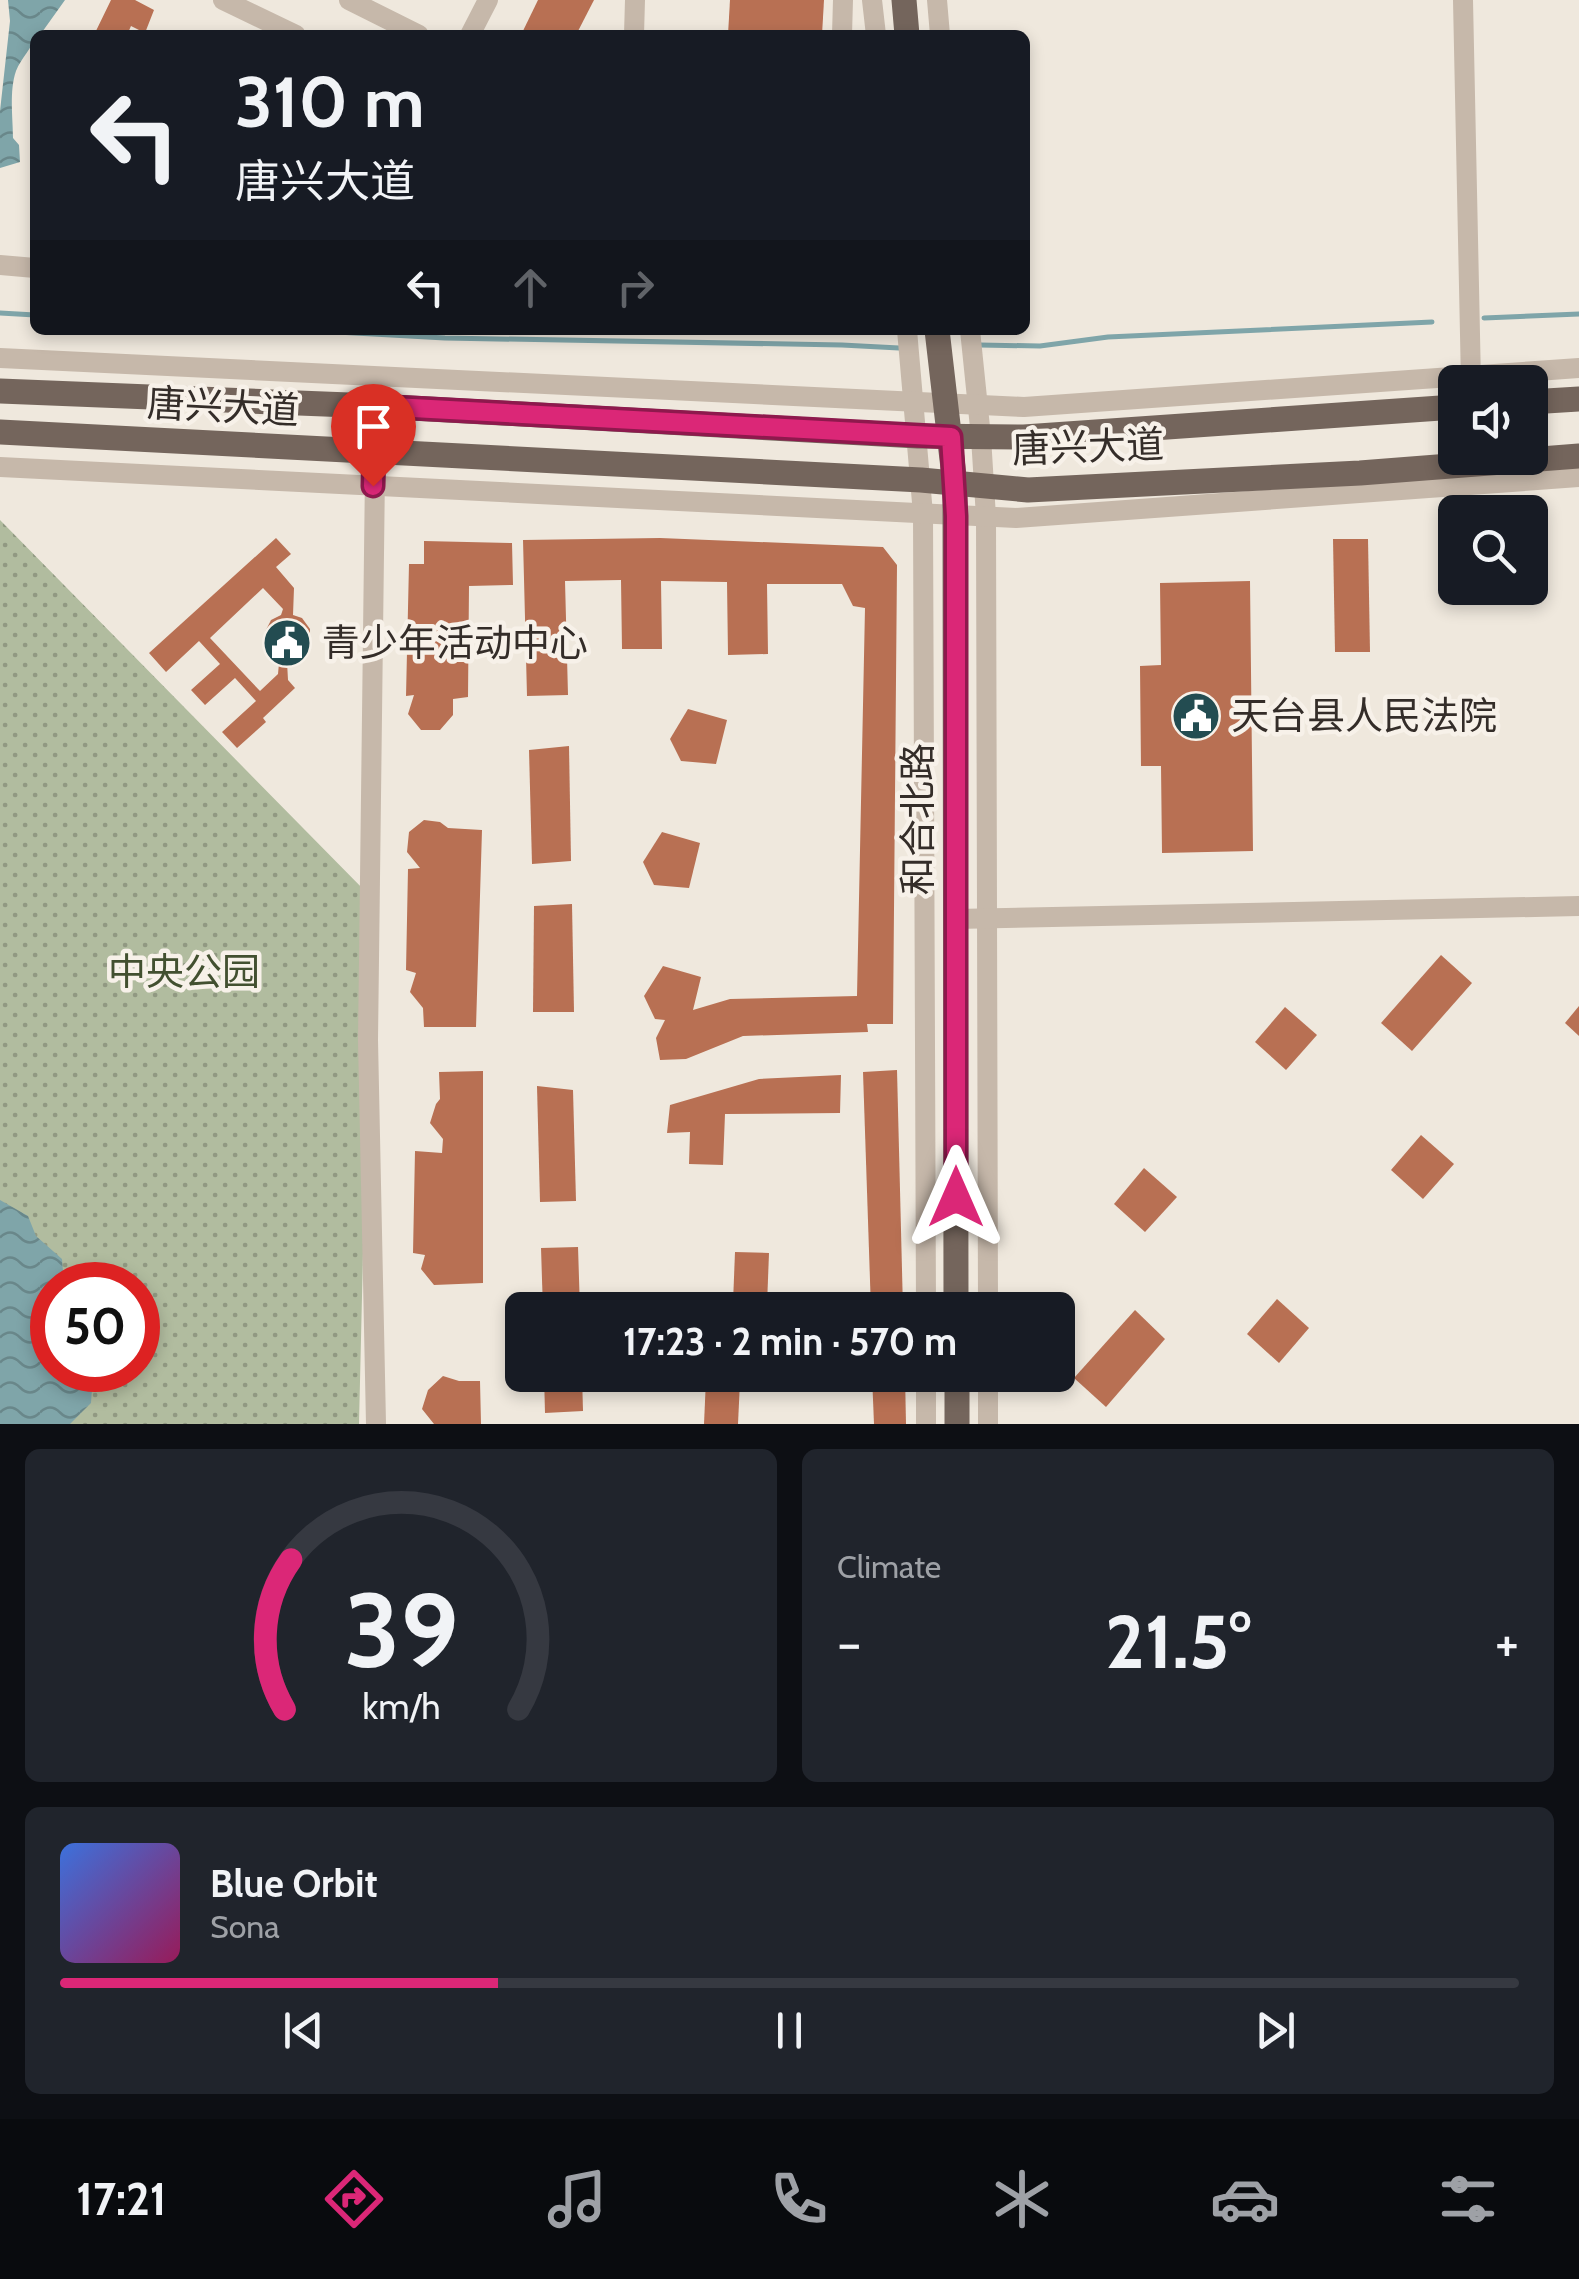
<!DOCTYPE html>
<meta charset="utf-8">
<style>
body{margin:0;font-family:Cabin,"Noto Sans SC",sans-serif;background:#20242c;color:#f1f3f6;height:100vh;display:flex;flex-direction:column;font-size:38px;white-space:nowrap}
*{box-sizing:border-box;margin:0}
p{font-size:32px;color:#9ea1a6}
.icon{flex:none;width:55px;height:55px;fill:none;stroke:currentColor;stroke-width:2;stroke-linecap:round;stroke-linejoin:round}
.map{position:relative;height:1424px;overflow:hidden}
.panel{display:flex;flex-direction:column;gap:25px;padding:25px;background:#0d0f14;flex:1}
.panel>*{flex:none}
.banner{position:absolute;left:30px;top:30px;width:1000px;height:305px;border-radius:15px;box-shadow:0 5px 15px #0003;background:#171b24;color:#f1f3f6;overflow:hidden}
.buttons{position:absolute;left:1438px;top:365px;display:grid;gap:20px}
.buttons a{display:grid;place-items:center;width:110px;height:110px;border-radius:15px;background:#171b24;box-shadow:0 5px 15px #0003;font-size:50px}
.speed{position:absolute;left:30px;top:1262px;display:flex;gap:20px;font-size:50px;font-weight:700;text-align:center}
.speed>*{display:grid;place-content:center;width:130px;height:130px;border-radius:50%;background:#171b24;box-shadow:0 5px 15px #0003;line-height:1}
.speed .limit{border:15px solid #d22;background:#fff;color:#111}
.pin{position:absolute;display:grid;place-items:center;width:85px;height:85px;color:#fff;margin:-102px -42px;border-radius:50% 50% 50% 0;rotate:-45deg;box-shadow:0 0 10px #0007}
.pin .icon{rotate:45deg}
.me{position:absolute;width:110px;margin:-55px;rotate:0deg;stroke-linejoin:round;filter:drop-shadow(0 0 8px #0008)}
.turn{display:flex;align-items:center;gap:35px;height:210px;padding:0 40px;font-size:45px}
.turn .icon{width:130px;height:130px;stroke-width:2.5}
.turn b{display:block;font-size:70px;line-height:85px}
.lanes{display:flex;align-items:center;height:95px;padding:0 40px;background:#0003;justify-content:center;gap:50px;direction:ltr}
.lanes .off{opacity:.35}
.big{font-size:75px;font-weight:800;line-height:1.1}
.panel .tile{flex:1;display:flex;flex-direction:column;justify-content:center;gap:15px;min-width:0;padding:0 35px;border-radius:15px;background:#20242c}
.panel .dial{align-items:center;gap:0}
.dial svg{height:260px;overflow:visible;fill:none;stroke:#363941;stroke-width:7;stroke-linecap:round;text-anchor:middle}
.dial text{fill:#f1f3f6;stroke:none}
.song{display:flex;align-items:center;gap:30px}
.cover{width:120px;height:120px;border-radius:15px;background:linear-gradient(135deg,hsl(220 70% 55%),hsl(330 70% 35%))}
.played{height:10px;border-radius:5px;background:linear-gradient(90deg,#db2777 30%,#363941 30%)}
.keys{display:flex;justify-content:space-around;direction:ltr}
.heat{display:flex;justify-content:space-between;align-items:center;font-size:55px;direction:ltr}
.panel .tiles{flex:1;display:grid;gap:25px;grid-template-columns:1fr 1fr}
.tile:last-child{grid-column:span 2}
.trip{position:absolute;left:505px;top:1292px;width:570px;height:100px;border-radius:15px;background:#171b24;box-shadow:0 5px 15px #0003;font-weight:800;line-height:100px;text-align:center}
.tabs{display:flex;height:160px;justify-content:space-around;align-items:center;background:#090b0e;color:#9ea1a6}
.tabs .icon{width:70px;height:70px}
.tabs .active{color:#db2777}
.tabs b{font-size:45px;color:#f1f3f6}
.map>svg:first-child{display:block}
</style>
<div class="map">
<svg width="1579" height="1424" viewBox="0 0 1579 1424">
<defs>
<pattern id="green-dots" width="8" height="8" patternUnits="userSpaceOnUse" patternTransform="scale(2.5)"><rect width="8" height="8" fill="#b1bc9f"/><path d="M2 2h.1M6 6h.1" fill="none" stroke="#919982" stroke-width="1.8" stroke-linecap="round"/></pattern>
<pattern id="water-waves" width="16" height="10" patternUnits="userSpaceOnUse" patternTransform="scale(2.5)"><rect width="16" height="10" fill="#7fa5a9"/><path d="M0 5q4-4 8 0t8 0" fill="none" stroke="#69878a"/></pattern>
</defs>
<rect width="100%" height="100%" fill="#efe8dd"/>
<path fill="url(#green-dots)" fill-rule="evenodd" d="M0 520 368 894V1040L359 1424H0ZM52 1285H138V1370H52Z"/>
<g fill="url(#water-waves)">
<path d="M8 0H65L40 35H35C33 48 21 58 16 71 9 91 13 118 13 138L19 145 20 162 0 168V111L10 21Z"/>
<path d="M0 1200 28 1216 36 1236 62 1259 64 1285H52V1370H78L92 1389 91 1403 70 1424H0Z"/>
</g>
<g fill="none" stroke-linecap="round" stroke-linejoin="round">
<g stroke="#7fa5a9" stroke-width="5">
<path d="M0 313 35 315"/>
<path d="M1484 318 1579 314"/>
<path d="M301 330 445 338 842 345 899 348"/>
<path d="M980 345 1040 346 1108 337 1432 322"/>
</g>
</g>
<g fill="#b87053" fill-rule="evenodd">
<path d="M111 0H135L154 10 145 33 131 26 127 35H94Z"/>
<path d="M538 0H594L576 35H521Z"/>
<path d="M730 0H824L822 35H728Z"/>
<path d="M276 538 291 554 276 567 294 588 293 615 302 618 310 629V644L298 662H287L288 680 295 688 263 718 266 722 237 748 222 732 256 701 235 678 205 705 191 690 220 664 199 641 166 672 149 653ZM263 588 283 609 281 615 271 620 265 632 263 648 269 658 279 663 278 674 260 691 210 638Z"/>
<path d="M660 538 883 547 897 565 893 1024H867L868 1032 743 1036 686 1059 660 1060 656 1038 665 1020 655 1019 644 996 663 966 701 977 693 1010 730 999 857 996 865 608 853 606 842 584H767L768 654 728 655 727 582 661 581 662 649H622L621 580 565 581 568 695 527 696 523 540Z"/>
<path d="M1333 539H1368L1370 652H1335Z"/>
<path d="M424 541 512 543 513 585 469 586 468 697 453 699V715L440 730H421L408 714 414 695 406 696 409 564H424Z"/>
<path d="M1250 581 1253 851 1162 853 1161 766H1141L1140 666 1161 665 1160 583Z"/>
<path d="M688 709 727 720 716 764 681 761 670 739Z"/>
<path d="M569 746 571 861 532 864 529 750Z"/>
<path d="M424 820 440 822 448 828 482 830 476 1027H424L423 1008 410 992 416 973 406 970 408 869 420 868 407 852 409 832Z"/>
<path d="M662 832 700 843 689 888 654 885 643 862Z"/>
<path d="M572 904 574 1012H533L534 906Z"/>
<path d="M1441 955 1472 983 1412 1051 1381 1023Z"/>
<path d="M1579 1006V1036L1565 1023Z"/>
<path d="M1285 1007 1317 1035 1286 1070 1255 1042Z"/>
<path d="M897 1070 903 1310H871L863 1072Z"/>
<path d="M483 1071V1283L434 1285 421 1269 425 1255 413 1253 415 1151 442 1153 443 1139 430 1123 436 1104 440 1099 439 1072Z"/>
<path d="M841 1075 840 1113 725 1114 723 1165 689 1164 690 1132 667 1133 670 1105 759 1079Z"/>
<path d="M537 1086 573 1090 576 1201 540 1202Z"/>
<path d="M1421 1135 1454 1164 1423 1199 1391 1170Z"/>
<path d="M1144 1168 1177 1197 1145 1232 1114 1204Z"/>
<path d="M578 1247 580 1310H543L541 1248Z"/>
<path d="M735 1252 769 1253 767 1305 733 1303Z"/>
<path d="M1277 1299 1309 1328 1279 1363 1247 1334Z"/>
<path d="M1135 1310 1165 1339 1106 1407 1074 1378Z"/>
<path d="M544 1375H582L583 1411 545 1413Z"/>
<path d="M872 1375H905L906 1424H874Z"/>
<path d="M443 1376 459 1381H480L481 1424H434L422 1409 428 1390Z"/>
<path d="M706 1379 740 1381 738 1424H704Z"/>
</g>
<g fill="none" stroke-linecap="round" stroke-linejoin="round">
<g stroke="#c6b8aa" stroke-width="20">
<path d="M223 0 296 35"/>
<path d="M349 0 419 35"/>
<path d="M872 0 876 35"/>
<path d="M937 0 940 35"/>
<path d="M1463 0 1471 382"/>
<path d="M470 35 488 0"/>
<path d="M634 35 635 0"/>
<path d="M842 35 843 0"/>
<path d="M0 265 35 268"/>
<path d="M907 330 923 514 926 1310"/>
<path d="M970 330 981 437 986 517 988 1310"/>
<path d="M0 358 1024 407 1579 368"/>
<path d="M0 467 1016 518 1579 477"/>
<path d="M955 919 1579 906"/>
<path d="M926 1375V1424"/>
<path d="M376 1424 368 1040 376 391"/>
<path d="M988 1424V1375"/>
</g>
<g stroke="#74655c" stroke-width="25">
<path d="M904 0 907 35"/>
<path d="M937 330 955 485 956 1310"/>
<path d="M0 391 375 406 918 436 1024 437 1455 407"/>
<path d="M1530 402 1579 399"/>
<path d="M0 432 921 480 1028 490 1360 473 1579 456"/>
<path d="M957 1375V1424"/>
</g>
</g>
<g fill="none" stroke-linecap="round" stroke-linejoin="round">
<g stroke="#8e194d" stroke-width="25">
<path id="route" d="M373 486 375 406 951 437 956 516V1197"/>
</g>
<use href="#route" stroke="#db2777" stroke-width="18"/>
</g>
<defs>
<g id="civic-disc" transform="scale(2.5)"><circle r="9.5" fill="#234c51" stroke="#f7f1e9"/><path d="M-.6-6.5H3V-4.5H.6V-3L4-1V1h2V6H-6V1h2V-1L-.6-3ZM-1.2 2.5V6h2.4V2.5Z" fill="#fff"/></g>
</defs>
<g fill-rule="evenodd">
<use href="#civic-disc" x="287" y="643"/>
<use href="#civic-disc" x="1196" y="716"/>
</g>
<g text-anchor="middle" stroke-width="9" stroke-linejoin="round" paint-order="stroke">
<g font-size="38" fill="#342d29" stroke="#f7f1e9">
<text transform="translate(223 407) rotate(3)" y="13">唐兴大道</text>
<text transform="translate(1088 447) rotate(-2)" y="13">唐兴大道</text>
<text transform="translate(918 819) rotate(-90)" y="13">和合北路</text>
</g>
<g font-size="38" fill="#342d29" stroke="#f7f1e9" text-anchor="start">
<text x="322" y="656">青少年活动中心</text>
<text x="1231" y="729">天台县人民法院</text>
</g>
<g font-size="38" fill="#425030" stroke="#f7f1e9">
<text x="184" y="985">中央公园</text>
</g>
</g>
</svg>
<div class="buttons">
<a><svg class="icon" aria-label="sound" viewBox="0 0 24 24"><path d="M4 9h4l5-4v14l-5-4H4zM17 9q2 3 0 6"/></svg></a>
<a><svg class="icon" aria-label="search" viewBox="0 0 24 24"><circle cx="10" cy="10" r="6"/><path d="M15 15l6 6"/></svg></a>
</div>
<div class="speed"><div class="limit">50</div></div>
<div class="pin" style="left:373px;top:486px;background:#d93025"><svg class="icon" aria-label="arrive" viewBox="0 0 24 24"><path d="M6 21V4h12l-3 4 3 4H6"/></svg></div>
<svg class="me" style="left:956px;top:1197px" viewBox="-20 -20 40 40"><path d="M0-17L14 15 0 8-14 15z" fill="#db2777" stroke="#fff" stroke-width="4"/></svg>
<div class="trip">17:23 · 2 min · 570 m</div>
<div class="banner">
<div class="turn"><svg class="icon" aria-label="left" viewBox="0 0 24 24"><path d="M17 20v-9H6M10 6l-5 5 5 5"/></svg><div><b>310 m</b>唐兴大道</div></div>
<div class="lanes"><svg class="icon" aria-label="left" viewBox="0 0 24 24"><path d="M17 20v-9H6M10 6l-5 5 5 5"/></svg><svg class="icon off" aria-label="ahead" viewBox="0 0 24 24"><path d="M12 20V5M6 11l6-6 6 6"/></svg><svg class="icon off" aria-label="right" viewBox="0 0 24 24"><path d="M7 20v-9h11M14 6l5 5-5 5"/></svg></div>
</div>
</div>
<section class="panel">
<div class="tiles">
<div class="tile dial"><svg viewBox="0 0 100 80">
<path d="M14 69A42 42 0 1 1 86 69"/>
<path d="M14 69A42 42 0 0 1 16 23" stroke="#db2777"/>
<text x="50" y="56" font-size="32" font-weight="700">39</text>
<text x="50" y="72" font-size="11">km/h</text>
</svg></div>
<div class="tile"><p>Climate</p>
<div class="heat"><a>−</a><b class="big">21.5°</b><a>+</a></div>
</div>
<div class="tile">
<div class="song"><i class="cover"></i><div><b>Blue Orbit</b><p>Sona</p></div></div>
<div class="played"></div>
<div class="keys"><svg class="icon" aria-label="previous" viewBox="0 0 24 24"><path d="M18 5L8 12l10 7zM5 5v14"/></svg><svg class="icon" aria-label="pause" viewBox="0 0 24 24"><path d="M8 5v14M16 5v14"/></svg><svg class="icon" aria-label="next" viewBox="0 0 24 24"><path d="M6 5l10 7-10 7zM19 5v14"/></svg></div>
</div>
</div>
</section>
<nav class="tabs">
<b>17:21</b>
<svg class="icon active" aria-label="directions" viewBox="0 0 24 24"><path d="M12 3l9 9-9 9-9-9zM9 14v-3h6M13 9l2 2-2 2"/></svg>
<svg class="icon" aria-label="music" viewBox="0 0 24 24"><path d="M9 18V5l10-2v13"/><circle cx="6" cy="18" r="3"/><circle cx="16" cy="16" r="3"/></svg>
<svg class="icon" aria-label="phone" viewBox="0 0 24 24"><path d="M5 4h4l2 5-3 2q2 4 5 5l2-3 5 2v4C11 20 4 13 5 4z"/></svg>
<svg class="icon" aria-label="climate" viewBox="0 0 24 24"><path d="M12 3v18M4 7l16 10M4 17L20 7"/></svg>
<svg class="icon" aria-label="car" viewBox="0 0 24 24"><path d="M5 17H2v-5l4-1 3-4h7l3 4 3 1v5h-3M9 17h6M6 11h13"/><circle cx="7" cy="17" r="2"/><circle cx="17" cy="17" r="2"/></svg>
<svg class="icon" aria-label="filters" viewBox="0 0 24 24"><path d="M4 7h16M4 17h16"/><circle cx="9" cy="7" r="2"/><circle cx="15" cy="17" r="2"/></svg>
</nav>
